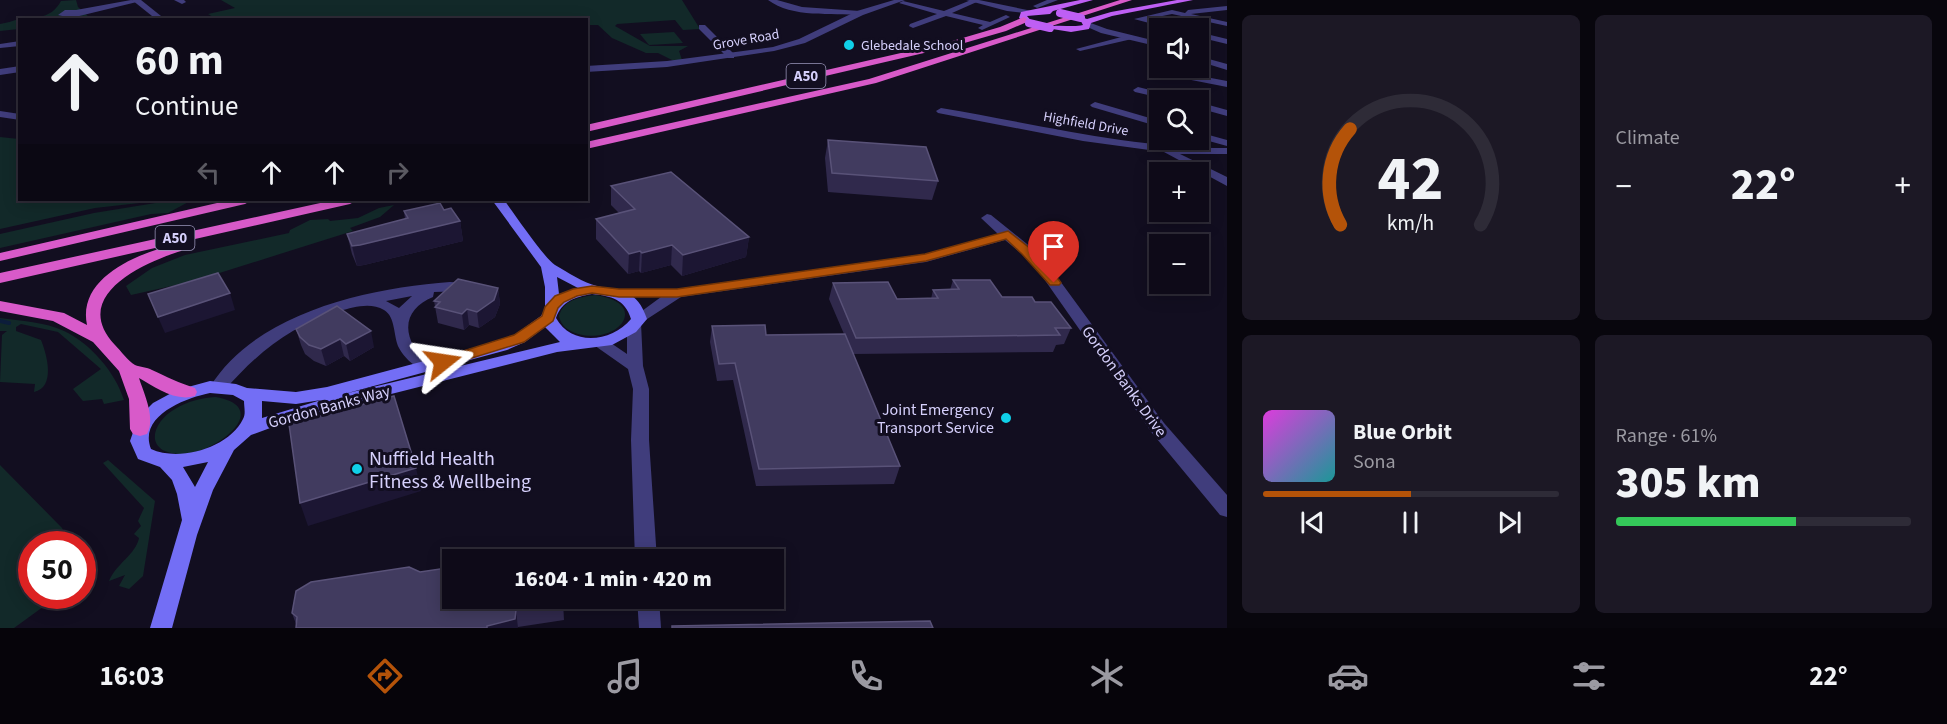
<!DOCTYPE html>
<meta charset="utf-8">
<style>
body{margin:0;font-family:"Source Sans 3",sans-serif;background:#1c1825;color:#f1f3f6;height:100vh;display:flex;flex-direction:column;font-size:22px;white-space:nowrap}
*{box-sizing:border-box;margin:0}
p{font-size:20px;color:#9b9aa2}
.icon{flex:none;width:33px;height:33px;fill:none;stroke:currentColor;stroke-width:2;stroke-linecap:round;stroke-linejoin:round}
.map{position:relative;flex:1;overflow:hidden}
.drawer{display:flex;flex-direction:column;gap:15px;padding:15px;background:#08060d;width:720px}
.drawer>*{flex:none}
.hud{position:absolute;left:18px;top:18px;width:570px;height:183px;border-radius:0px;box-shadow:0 3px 15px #0003,0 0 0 2px #2e2b37;background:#0e0a18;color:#f1f3f6;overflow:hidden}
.fabs{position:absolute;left:1149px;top:18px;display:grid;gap:12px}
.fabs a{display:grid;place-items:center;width:60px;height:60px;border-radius:0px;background:#0e0a18;box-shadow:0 3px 15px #0003,0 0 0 2px #2e2b37;font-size:30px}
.speed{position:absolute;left:18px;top:531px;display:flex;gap:12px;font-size:30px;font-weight:700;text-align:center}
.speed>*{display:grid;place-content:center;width:78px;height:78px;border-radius:50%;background:#0e0a18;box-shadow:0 3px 15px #0003,0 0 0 2px #2e2b37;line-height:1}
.speed .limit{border:9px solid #d22;background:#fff;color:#111}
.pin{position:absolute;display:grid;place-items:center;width:51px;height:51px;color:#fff;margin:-62px -26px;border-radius:50% 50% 50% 0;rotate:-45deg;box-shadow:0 0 6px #0007}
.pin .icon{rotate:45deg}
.me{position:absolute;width:66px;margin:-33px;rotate:75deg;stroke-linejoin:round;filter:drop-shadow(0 0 4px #0008)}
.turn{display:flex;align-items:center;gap:21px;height:126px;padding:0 18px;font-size:27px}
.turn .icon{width:78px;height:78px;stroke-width:2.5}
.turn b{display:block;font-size:42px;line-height:51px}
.lanes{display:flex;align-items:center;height:57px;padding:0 18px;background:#0003;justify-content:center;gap:30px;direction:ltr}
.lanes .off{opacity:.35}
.big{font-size:45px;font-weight:800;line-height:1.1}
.drawer .card{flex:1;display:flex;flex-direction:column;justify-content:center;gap:9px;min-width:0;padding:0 21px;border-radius:9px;background:#1c1825}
.drawer .dial{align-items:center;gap:0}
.dial svg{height:156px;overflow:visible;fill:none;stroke:#2e2b37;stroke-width:7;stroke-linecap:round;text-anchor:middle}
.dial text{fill:#f1f3f6;stroke:none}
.song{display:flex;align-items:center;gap:18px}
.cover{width:72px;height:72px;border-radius:9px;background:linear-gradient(135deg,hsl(300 70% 55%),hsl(180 70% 35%))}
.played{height:6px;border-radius:3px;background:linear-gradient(90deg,#b45309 50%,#2e2b37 50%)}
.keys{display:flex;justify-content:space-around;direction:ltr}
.heat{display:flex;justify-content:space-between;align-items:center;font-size:33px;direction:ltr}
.charge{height:9px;border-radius:4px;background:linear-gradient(90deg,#34c759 61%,#2e2b37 0)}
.drawer .tiles{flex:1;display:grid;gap:15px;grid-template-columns:repeat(2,1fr)}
.trip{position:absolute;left:442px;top:549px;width:342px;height:60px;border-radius:0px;background:#0e0a18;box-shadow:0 3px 15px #0003,0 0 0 2px #2e2b37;font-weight:800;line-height:60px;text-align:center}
.tabs{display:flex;height:96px;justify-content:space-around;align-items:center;background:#06040a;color:#9b9aa2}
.tabs .icon{width:42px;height:42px}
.tabs .on{color:#b45309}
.tabs b{font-size:27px;color:#f1f3f6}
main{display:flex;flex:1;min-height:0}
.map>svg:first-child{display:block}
</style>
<main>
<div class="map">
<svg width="1227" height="628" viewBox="0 0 1227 628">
<rect width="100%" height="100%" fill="#120e20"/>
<g fill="#122929">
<path d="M76 0 78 7 90 18 88 20H20L19 29 0 31V24C7 23 12 21 19 19 37 17 51 19 61 1Z"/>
<path d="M221 0H682L700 29 683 30 675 20 617 24 615 26 650 46H688L679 51 682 60 674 61 658 53H646L612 38 598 25H587L586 20H218L208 14 235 8Z"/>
<path d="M674 32 683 43 649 45 640 34Z"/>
<path d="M0 137 19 139 20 200H166L95 208 0 229Z"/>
<path d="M174 200H192L168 213 151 214 0 248V234L94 213Z"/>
<path d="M394 205 380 217 350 228 353 231 194 281 131 295 126 286 152 268 185 255 289 233 290 230 310 220 328 219 330 221 358 218 379 208Z"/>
<path d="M595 295C651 303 619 345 578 334 568 331 561 326 559 316 563 300 580 297 595 295Z"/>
<path d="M0 318C21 321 45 322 64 331 91 344 115 372 124 400L104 404 102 399 83 401 73 389 101 369 58 332 21 324 16 327V331L41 340C47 355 56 387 34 392L35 384 0 382 2 335 7 331H0Z"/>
<path d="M215 397C276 407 214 456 179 454 143 452 152 422 175 409 188 401 201 398 215 397Z"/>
<path d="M108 460 155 501 143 576 129 589 119 586 125 575 109 581C116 564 136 554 139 538L134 534 141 526 138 521 144 508 103 463Z"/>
<path d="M0 465 62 528 69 544H32V596H58L14 628H0Z"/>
</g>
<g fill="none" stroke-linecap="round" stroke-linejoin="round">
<path stroke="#0c1d3b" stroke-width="4" d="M0 321 9 323"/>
<g fill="#403d7c" fill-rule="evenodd">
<path d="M131 0 141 1 71 18 58 15 65 10H76Z"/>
<path d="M174 0H184L186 2 182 4Z"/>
<path d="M768 0H777L802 7 860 11 864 13 860 15C832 13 792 18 768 0Z"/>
<path d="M971 0 979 1 952 13 990 22 1006 15 1010 17 982 30 978 28 983 25 946 16 913 28 909 26 910 24 937 14 899 3 903 1 944 11Z"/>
<path d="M1047 0H1058L1037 8 1033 6Z"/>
<path d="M1227 6V10L1191 14 1227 22V26L1172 14 1148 19 1179 26 1180 28H1168L1134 19 1172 10 1185 13 1188 10Z"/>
<path d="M699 25H705L734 54V58H728L699 29Z"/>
<path d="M1198 32 1227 39V44L1198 37Z"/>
<path d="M1129 35H1132V39L1080 51 1076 49Z"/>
<path d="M20 41V46L0 48V44Z"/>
<path d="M20 66V72L0 75V69Z"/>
<path d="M1179 72 1227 81V87L1176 77V73Z"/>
<path d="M1138 87 1183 98 1185 100H1170L1135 92 1133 90Z"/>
<path d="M1095 102 1160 121V127L1092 107 1090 105Z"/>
<path d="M1198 102 1227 110V116L1198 108Z"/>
<path d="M941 108C1037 124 1130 148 1227 148V154H1180L1227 177V186L1164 152 1083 141 938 113 936 111Z"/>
<path d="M0 111 20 114V120L0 117Z"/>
<path d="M1198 132 1227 140V146L1198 138Z"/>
<path d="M987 214 991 215 1032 248 1052 270 1164 423 1227 495V517L1220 515 1152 433 1042 276 1022 254 1005 240 926 262 681 297 641 323 643 366 649 389V440L657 560H635L631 440 633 389 628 369 591 343 593 339H605L627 354V326L633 322 631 319 661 297H619L612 293 614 290 677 289 925 254 998 234 981 218Z"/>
<path d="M450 282 467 283 474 287 467 291 434 292 433 297C411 306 401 324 414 347 419 355 430 359 435 367L433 371H421C413 364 404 358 399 348 393 336 396 317 384 310 371 302 353 307 340 311 291 325 257 353 224 391H212L210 387C256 312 369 288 450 282ZM412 296 399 308 386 301Z"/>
<path d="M637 598H659L661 628H639Z"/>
</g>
<g fill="#403d7c" fill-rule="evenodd">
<path d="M132 0H141L166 20H157Z"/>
<path d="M894 0H905L863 15 805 43 774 51 667 67 586 72V66L667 61 773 47 799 39 857 11Z"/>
<path d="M966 0H979L1037 12 1033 14 1007 11Z"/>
<path d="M1088 22 1107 29 1160 42V47L1101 33 1085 26V22Z"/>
<path d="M1198 56 1227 64V70L1198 61Z"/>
</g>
<path fill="#736ef5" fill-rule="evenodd" d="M492 200H504C514 213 544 258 555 265 567 272 584 283 597 286 622 292 637 289 647 319L636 332 612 345 557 352 300 417 251 435 234 450 213 490 197 535 172 628H150L182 520 177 494 172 480 160 467 138 459 130 441 138 418 153 403 177 390 210 381 236 384 247 388 296 392 327 387 495 342 513 336 541 316 545 309V287L541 267ZM557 277 578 288 559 294ZM592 294C611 296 625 299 631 319 612 342 572 347 556 318 562 301 575 297 592 294ZM545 327 560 342 344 394 507 350 525 342ZM210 393 233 395 244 401C244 407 246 414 243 419 229 448 179 462 151 449 138 416 185 398 210 393ZM321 400 262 418V401L296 404ZM208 462 195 487 183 467Z"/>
<g fill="#be5ff4" fill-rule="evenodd">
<path d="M1080 0H1093L1053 11 1050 14 1027 16 1033 23 1029 25 1019 18 1021 12Z"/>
<path d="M1177 0H1193L1112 16 1091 23 1089 29 1071 32 1046 28C1056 23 1072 28 1083 25L1078 16 1087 19 1111 12Z"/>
</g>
<g fill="#d85ac9" fill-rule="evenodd">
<path d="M1120 0H1132L876 83 586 149V142L869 79Z"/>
<path d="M1024 17 1028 20 1027 22 1006 31 954 46 586 132V125L949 42 1000 27Z"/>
<path d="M230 200H252L245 204 0 261V253Z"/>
<path d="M334 200H357L350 204 0 283V273Z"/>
<path d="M176 244 181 245 183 248 181 251C143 263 69 296 115 345 121 351 128 361 135 365 140 367 147 367 152 370 167 377 179 383 195 388L197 392 195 396C175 402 155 387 139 378 144 394 156 418 147 434L140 436 133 434 130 429 129 399 119 371 93 342 53 321 0 311V301L64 313 87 325C77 277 139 253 176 244Z"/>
</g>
<g stroke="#be5ff4" stroke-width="8">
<path d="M1060 13 1081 18"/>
<path d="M1029 23 1050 28"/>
</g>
</g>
<g fill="#30294c">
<path d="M828 140 938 181 932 200 828 192 825 158Z"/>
<path d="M611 186 749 237 746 257 682 276 671 265 641 273 639 271 628 274 596 239V219L619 213 611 205Z"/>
<path d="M444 210 460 221 463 241 364 265 357 266 352 254 347 234 405 219 404 211Z"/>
<path d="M953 280 1002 297 1035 302 1071 328 1064 344 1056 345 1053 352 853 354 900 466 894 484 756 486 733 380 717 381 710 342 712 326 766 335 844 334 829 299 833 283 897 299H931L933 290H950Z"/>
<path d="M498 288 500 304 495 317 479 328 469 325 464 330 438 323 434 301Z"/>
<path d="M296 329 374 347 350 361 344 356 326 366 314 361 305 354 301 345Z"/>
<path d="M420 572 563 602 564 620 518 627 296 624 292 613Z"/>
</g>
<g fill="#1c1633">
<path d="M460 221 463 241 364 265 357 266 352 246Z"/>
<path d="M749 237 746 257 682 276 683 255Z"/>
<path d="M672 245 671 265 641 273 642 253Z"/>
<path d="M640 251 639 271 628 274 629 254Z"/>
<path d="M498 288 500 304 495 317 479 328 477 312Z"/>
<path d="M230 293 235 310 165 333 158 317Z"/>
<path d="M467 309 469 325 464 330 462 314Z"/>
<path d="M371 331 374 347 350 361 346 344Z"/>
<path d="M340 339 344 356 326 366 321 349Z"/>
<path d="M416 468 421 491 308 526 300 503Z"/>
<path d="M516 610 518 628H487V626Z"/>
</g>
<g fill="#413b5f" stroke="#595278" stroke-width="1.5">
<path d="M828 140 926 147 938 181 832 173Z"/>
<path d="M671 172 749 237 683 255 672 245 642 253 640 251 629 254 596 219 635 209 611 186Z"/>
<path d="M440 203 444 210 451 208 460 221 360 245 352 246 347 234 408 218 404 211Z"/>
<path d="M218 273 230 293 158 317 148 294Z"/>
<path d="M458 279 498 288 494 300 477 312 467 309 462 314 435 307 440 302 434 301Z"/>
<path d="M953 280H990L1002 297H1032L1035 302H1051L1071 328H1055L1060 335 856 338 833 283 888 282 897 299 938 298 933 290 959 289Z"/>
<path d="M337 306 371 331 346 344 340 339 321 349 309 345 300 337 296 329Z"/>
<path d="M765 325 766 335 845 334 900 466 759 469 735 363 719 364 712 326Z"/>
<path d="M394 396 416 468 300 503 289 424Z"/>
<path d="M555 554 556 560H511Z"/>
<path d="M409 567 420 572 453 567V598H562L563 602 516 610 515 619 487 626V628H296L297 617 292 613 296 591 311 582Z"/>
<path d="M930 621 933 628H672V626Z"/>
</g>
<path fill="#b45309" stroke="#753606" stroke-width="1.5" d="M1008 231 1031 249 1059 280 1061 283 1059 285H1050L1022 254 1006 239 926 261 677 297H619L592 293 577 296 564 302 558 308 553 321 524 342 443 367 436 362 438 359 514 335 542 316 545 307 555 296 573 289 592 286 619 289H677L925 254Z"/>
<g fill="#10d0e8" stroke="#120e20" stroke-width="2">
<circle cx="849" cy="45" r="6"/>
<circle cx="1006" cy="418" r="6"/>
<circle cx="357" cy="469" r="6"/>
</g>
<g text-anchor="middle" stroke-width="6" stroke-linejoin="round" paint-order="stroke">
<g font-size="14" fill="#d6d0fc" stroke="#120e20">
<text transform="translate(746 39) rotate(-10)" y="5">Grove Road</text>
<text transform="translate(1086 123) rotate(10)" y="5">Highfield Drive</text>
</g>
<g font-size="14" fill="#d6d0fc" stroke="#120e20" text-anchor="start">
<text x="861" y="50">Glebedale School</text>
</g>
<g fill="#120e20" stroke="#9b96ba" stroke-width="1.5">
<rect x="786.5" y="64" width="39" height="24" rx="4.5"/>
<rect x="155.5" y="226" width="39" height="24" rx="4.5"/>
</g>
<g font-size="15" font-weight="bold" fill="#d6d0fc">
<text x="806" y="81">A50</text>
<text x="175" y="243">A50</text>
</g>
<g font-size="16" fill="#d6d0fc" stroke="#120e20">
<text transform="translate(1125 381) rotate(54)" y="6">Gordon Banks Drive</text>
<text transform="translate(329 406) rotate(-15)" y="6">Gordon Banks Way</text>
</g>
<g font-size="16" fill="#d6d0fc" stroke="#120e20" text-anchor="end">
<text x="994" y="415">Joint Emergency<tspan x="994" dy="18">Transport Service</tspan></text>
</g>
<g font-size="20" fill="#d6d0fc" stroke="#120e20" text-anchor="start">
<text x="369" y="465">Nuffield Health<tspan x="369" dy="23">Fitness &amp; Wellbeing</tspan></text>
</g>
</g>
</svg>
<div class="fabs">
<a><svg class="icon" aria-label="sound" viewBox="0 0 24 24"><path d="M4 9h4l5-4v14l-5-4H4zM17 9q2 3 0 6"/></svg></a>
<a><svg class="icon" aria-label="search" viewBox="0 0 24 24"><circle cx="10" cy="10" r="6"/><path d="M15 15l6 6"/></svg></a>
<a>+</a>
<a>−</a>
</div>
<div class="speed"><div class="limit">50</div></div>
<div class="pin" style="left:1054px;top:283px;background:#d93025"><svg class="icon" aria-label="arrive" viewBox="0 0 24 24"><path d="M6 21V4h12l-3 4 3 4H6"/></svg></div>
<svg class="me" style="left:443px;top:362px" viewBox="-20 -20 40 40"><path d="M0-17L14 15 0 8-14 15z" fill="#b45309" stroke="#fff" stroke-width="4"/></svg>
<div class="trip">16:04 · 1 min · 420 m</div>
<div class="hud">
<div class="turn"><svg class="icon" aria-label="ahead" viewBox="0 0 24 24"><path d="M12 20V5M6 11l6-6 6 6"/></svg><div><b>60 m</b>Continue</div></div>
<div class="lanes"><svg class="icon off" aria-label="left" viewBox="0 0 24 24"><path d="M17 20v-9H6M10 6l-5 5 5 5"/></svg><svg class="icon" aria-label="ahead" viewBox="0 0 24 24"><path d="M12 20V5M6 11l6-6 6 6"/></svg><svg class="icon" aria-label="ahead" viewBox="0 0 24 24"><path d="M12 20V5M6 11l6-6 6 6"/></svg><svg class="icon off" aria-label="right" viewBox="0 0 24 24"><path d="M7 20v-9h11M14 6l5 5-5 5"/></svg></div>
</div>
</div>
<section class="drawer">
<div class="tiles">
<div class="card dial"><svg viewBox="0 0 100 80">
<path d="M14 69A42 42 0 1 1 86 69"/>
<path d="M14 69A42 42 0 0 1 19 20" stroke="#b45309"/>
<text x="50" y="56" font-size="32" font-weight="700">42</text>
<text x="50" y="72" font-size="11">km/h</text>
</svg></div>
<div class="card"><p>Climate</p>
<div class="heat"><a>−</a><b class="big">22°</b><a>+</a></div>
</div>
<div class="card">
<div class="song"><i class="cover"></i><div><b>Blue Orbit</b><p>Sona</p></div></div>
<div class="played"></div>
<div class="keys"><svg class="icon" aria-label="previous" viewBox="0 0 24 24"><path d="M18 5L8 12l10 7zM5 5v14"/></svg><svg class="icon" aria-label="pause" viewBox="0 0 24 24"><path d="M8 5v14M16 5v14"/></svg><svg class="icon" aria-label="next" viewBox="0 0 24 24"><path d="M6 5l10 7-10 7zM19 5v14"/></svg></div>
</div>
<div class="card"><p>Range · 61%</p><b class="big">305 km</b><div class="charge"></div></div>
</div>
</section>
</main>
<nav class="tabs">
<b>16:03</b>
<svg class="icon on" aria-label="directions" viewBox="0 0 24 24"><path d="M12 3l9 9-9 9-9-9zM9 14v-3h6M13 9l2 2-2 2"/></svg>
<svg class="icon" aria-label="music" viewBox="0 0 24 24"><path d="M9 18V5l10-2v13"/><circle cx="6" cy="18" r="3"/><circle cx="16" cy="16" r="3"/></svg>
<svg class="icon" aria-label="phone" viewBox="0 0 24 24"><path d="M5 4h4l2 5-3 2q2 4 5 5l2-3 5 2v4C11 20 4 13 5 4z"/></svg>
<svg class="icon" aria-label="climate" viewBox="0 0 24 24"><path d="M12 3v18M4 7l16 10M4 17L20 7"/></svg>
<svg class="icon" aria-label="car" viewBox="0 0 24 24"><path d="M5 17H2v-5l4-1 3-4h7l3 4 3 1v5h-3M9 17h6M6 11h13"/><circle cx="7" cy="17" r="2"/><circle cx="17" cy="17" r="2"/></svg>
<svg class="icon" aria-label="filters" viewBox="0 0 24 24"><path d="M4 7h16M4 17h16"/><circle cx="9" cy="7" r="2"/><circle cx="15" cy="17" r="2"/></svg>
<b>22°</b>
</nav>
